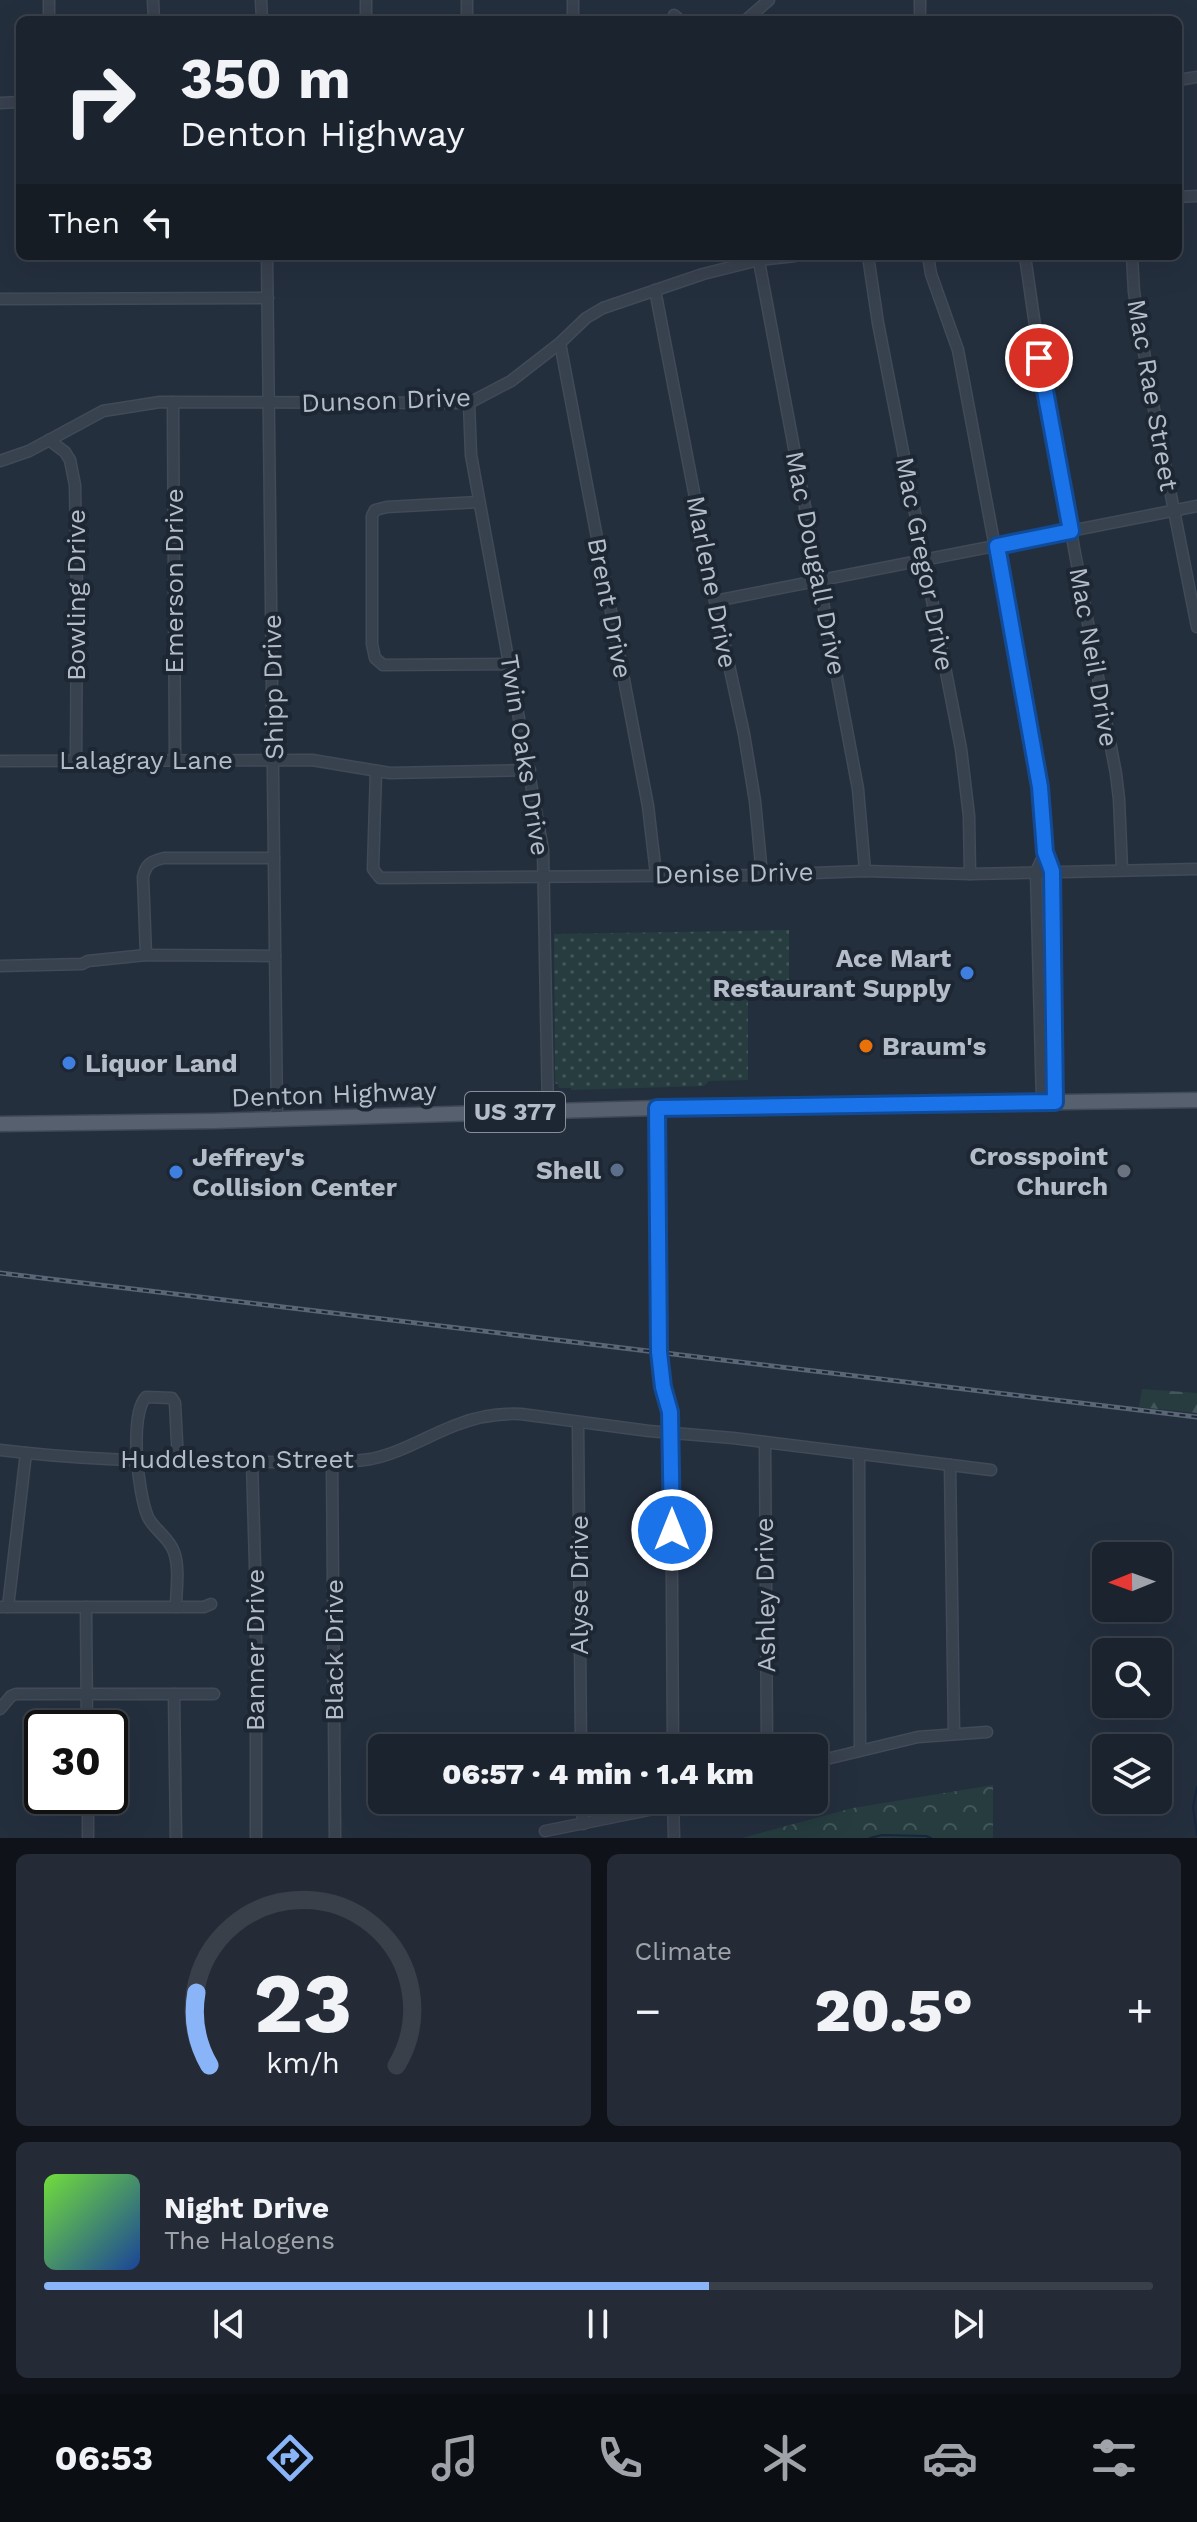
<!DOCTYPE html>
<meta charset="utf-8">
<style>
body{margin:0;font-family:"Work Sans",sans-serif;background:#242b36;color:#f1f3f6;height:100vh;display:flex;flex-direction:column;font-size:30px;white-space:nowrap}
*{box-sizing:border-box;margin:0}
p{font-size:26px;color:#a0a4aa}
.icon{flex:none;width:44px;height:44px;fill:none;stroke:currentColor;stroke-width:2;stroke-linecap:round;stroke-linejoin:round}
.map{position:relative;height:1838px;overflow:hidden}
.side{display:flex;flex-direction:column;gap:16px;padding:16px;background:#0f1319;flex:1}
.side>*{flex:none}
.hud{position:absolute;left:16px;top:16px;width:1166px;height:244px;border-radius:12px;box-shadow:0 8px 32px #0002,0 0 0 2px #39404a;background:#1b232e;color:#f1f3f6;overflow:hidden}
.needle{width:52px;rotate:269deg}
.controls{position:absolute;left:1092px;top:1542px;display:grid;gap:16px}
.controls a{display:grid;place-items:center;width:80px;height:80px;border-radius:12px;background:#1b232e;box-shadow:0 8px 32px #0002,0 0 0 2px #39404a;font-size:40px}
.speed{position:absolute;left:24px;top:1710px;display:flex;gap:16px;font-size:40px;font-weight:700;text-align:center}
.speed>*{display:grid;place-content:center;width:104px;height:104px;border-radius:50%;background:#1b232e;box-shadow:0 8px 32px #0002,0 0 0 2px #39404a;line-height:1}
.speed .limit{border:4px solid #111;border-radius:12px;background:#fff;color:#111}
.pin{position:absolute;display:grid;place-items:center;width:68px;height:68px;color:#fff;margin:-34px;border:4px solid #fff;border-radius:50%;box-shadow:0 2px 8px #0007}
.me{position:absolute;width:88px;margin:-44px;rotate:0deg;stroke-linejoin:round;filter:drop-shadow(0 0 6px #0008)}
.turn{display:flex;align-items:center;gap:28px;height:168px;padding:0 32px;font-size:36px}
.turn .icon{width:104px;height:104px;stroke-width:2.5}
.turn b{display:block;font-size:56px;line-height:68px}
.then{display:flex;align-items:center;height:76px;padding:0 32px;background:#0003;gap:16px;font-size:30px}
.big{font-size:60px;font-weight:800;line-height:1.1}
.side .tile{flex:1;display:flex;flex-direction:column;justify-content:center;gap:12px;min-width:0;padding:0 28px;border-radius:12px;background:#242b36}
.side .dial{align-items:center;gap:0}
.dial svg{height:208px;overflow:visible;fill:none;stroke:#39404a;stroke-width:7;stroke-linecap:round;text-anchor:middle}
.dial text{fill:#f1f3f6;stroke:none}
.song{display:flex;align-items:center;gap:24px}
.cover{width:96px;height:96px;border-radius:12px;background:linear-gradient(135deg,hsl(100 70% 55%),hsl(220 70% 35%))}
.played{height:8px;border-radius:4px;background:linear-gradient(90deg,#8ab4f8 60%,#39404a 60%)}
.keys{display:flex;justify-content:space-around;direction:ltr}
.heat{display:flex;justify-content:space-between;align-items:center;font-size:44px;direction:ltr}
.side .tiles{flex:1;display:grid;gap:16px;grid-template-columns:1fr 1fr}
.tile:last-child{grid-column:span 2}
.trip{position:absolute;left:368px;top:1734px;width:460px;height:80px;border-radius:12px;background:#1b232e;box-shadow:0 8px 32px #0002,0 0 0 2px #39404a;font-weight:800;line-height:80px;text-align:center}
.dock{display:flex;height:128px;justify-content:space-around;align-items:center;background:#0b0e12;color:#a0a4aa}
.dock .icon{width:56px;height:56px}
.dock .selected{color:#8ab4f8}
.dock b{font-size:36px;color:#f1f3f6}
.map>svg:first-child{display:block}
</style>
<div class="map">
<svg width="1197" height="1838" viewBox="0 0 1197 1838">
<defs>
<pattern id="grass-dots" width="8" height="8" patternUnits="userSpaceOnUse" patternTransform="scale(2)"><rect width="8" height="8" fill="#263c3f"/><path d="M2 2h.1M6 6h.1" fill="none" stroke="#435659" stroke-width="1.8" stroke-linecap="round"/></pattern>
<pattern id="forest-firs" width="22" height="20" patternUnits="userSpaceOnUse" patternTransform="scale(2)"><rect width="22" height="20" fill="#263c3f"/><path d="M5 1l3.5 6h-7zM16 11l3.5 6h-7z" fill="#435659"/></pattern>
<pattern id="park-crowns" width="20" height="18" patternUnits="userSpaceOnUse" patternTransform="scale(2)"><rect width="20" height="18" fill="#263c3f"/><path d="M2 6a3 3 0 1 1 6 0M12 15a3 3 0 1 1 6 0" fill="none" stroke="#435659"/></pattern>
</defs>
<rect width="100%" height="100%" fill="#242f3e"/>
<path fill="url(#grass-dots)" d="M789 930V989L748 990V1080L709 1081 704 1086 571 1090V1088H559L558 1084 555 1083 554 934Z"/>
<path fill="url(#forest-firs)" d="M1142 1389 1197 1393V1413L1139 1407Z"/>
<path fill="url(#park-crowns)" d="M993 1785V1838H742L853 1808Z"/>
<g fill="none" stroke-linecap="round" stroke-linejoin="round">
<g stroke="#17263c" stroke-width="2">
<path d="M1197 1787 1193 1807 1197 1835"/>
<path d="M870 1838 882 1835 926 1836 931 1838"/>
</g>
<g stroke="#414a57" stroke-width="13">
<g id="minor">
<path d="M49 0V20"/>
<path d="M153 0 154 20"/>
<path d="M261 0 262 20"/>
<path d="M366 0V20"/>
<path d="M467 0V20"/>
<path d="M573 0V20"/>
<path d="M920 0V20"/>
<path d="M674 15 680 20"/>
<path d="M746 20 769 0"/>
<path d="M1178 80 1197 77"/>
<path d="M0 103 20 102"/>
<path d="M1178 197 1197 196"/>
<path d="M267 256 277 1119"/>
<path d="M758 256 858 789 865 871"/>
<path d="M868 256 878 323 961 749 969 816 970 874"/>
<path d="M928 256 931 274 958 350 1040 787 1045 852 1052 871 1055 1102"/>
<path d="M1025 256 1043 381 1116 774 1119 799 1122 869"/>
<path d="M1132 256 1134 292 1151 394 1197 627"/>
<path d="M655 290 715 601 744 734 755 801 762 875"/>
<path d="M0 299 268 298"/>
<path d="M560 343 648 806 656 874"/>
<path d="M173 402 175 760"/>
<path d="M469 403 471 455 543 850 548 1111"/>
<path d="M49 440 65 452 70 460 75 485 77 591 76 761"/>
<path d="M0 461 29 451 103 411 160 402 469 403 511 381 560 343 586 318 603 308 703 274 759 260 795 256"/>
<path d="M479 502 387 507 375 510 372 516V644L375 658 383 665 510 664"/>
<path d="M715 601 1197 506"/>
<path d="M0 761 312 760 390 773 530 770"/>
<path d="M376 771 373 869 380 878 762 875 865 871 970 874 1197 869"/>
<path d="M146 955 143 877C146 864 151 861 164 858H274"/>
<path d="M0 966 82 964 88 961 146 955 275 956"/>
<path d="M1042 1102 1036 872 1045 852"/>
<path d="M657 1108 659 1352C661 1380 670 1405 671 1432L673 1748"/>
<path d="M578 1422 581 1748"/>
<path d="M765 1442 767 1748"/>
<path d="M0 1450C89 1461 178 1463 268 1462 302 1462 337 1464 371 1459 401 1453 427 1436 456 1425 476 1417 499 1413 521 1414L649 1431 733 1438 991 1470"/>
<path d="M859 1454 860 1749"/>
<path d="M332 1461 335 1838"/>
<path d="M252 1462 256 1600V1838"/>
<path d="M950 1465 954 1733"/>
<path d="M0 1607H204L211 1604"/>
<path d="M8 1607 26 1453"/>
<path d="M86 1607 87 1728"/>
<path d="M176 1607C176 1590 180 1569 174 1552 169 1537 154 1530 148 1517 138 1495 129 1415 146 1397L172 1398 175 1403 178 1462"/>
<path d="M174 1694 176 1838"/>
<path d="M0 1709 11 1696 16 1694H214"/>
<path d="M814 1762 918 1737 987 1732"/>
<path d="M88 1796V1838"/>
<path d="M582 1800 583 1824"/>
<path d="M673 1800 674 1838"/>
<path d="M545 1831 649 1810 684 1800"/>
</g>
</g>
<g stroke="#414a57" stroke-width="17">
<path id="major" d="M0 1124 213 1121 657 1108 1197 1100"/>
</g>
<use href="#minor" stroke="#38414e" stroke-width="10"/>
<use href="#major" stroke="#56606e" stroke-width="14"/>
<g stroke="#5a6575" stroke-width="5">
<path id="rail" d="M0 1273 1197 1417"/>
</g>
<use href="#rail" stroke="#1d2633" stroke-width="2" stroke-dasharray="6" stroke-linecap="butt"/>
</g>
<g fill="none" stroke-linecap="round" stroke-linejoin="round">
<g stroke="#114b97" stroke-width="20">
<path id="route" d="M672 1530 670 1412 663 1387 659 1352 657 1108 1055 1102 1052 871 1045 852 1040 787 997 546 1071 531 1039 358"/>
</g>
<use href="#route" stroke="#1a73e8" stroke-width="14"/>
</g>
<g fill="#3f7fe0" stroke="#1d2633" stroke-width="3">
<circle cx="967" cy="973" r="8"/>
<circle cx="69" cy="1063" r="8"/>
<circle cx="176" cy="1172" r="8"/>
</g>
<circle fill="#e8710a" stroke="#1d2633" stroke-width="3" cx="866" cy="1046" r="8"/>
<circle fill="#5c6f8a" stroke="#1d2633" stroke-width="3" cx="617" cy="1170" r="8"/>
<circle fill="#6b7280" stroke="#1d2633" stroke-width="3" cx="1124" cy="1171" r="8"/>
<g text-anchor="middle" stroke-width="8" stroke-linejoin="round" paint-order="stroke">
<rect fill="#1d2633" stroke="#878f9c" stroke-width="2" x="465" y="1092" width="100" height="40" rx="6"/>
<g font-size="24" font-weight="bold" fill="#b4bcc9">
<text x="515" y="1120">US 377</text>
</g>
<g font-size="26" fill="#b4bcc9" stroke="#1d2633">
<text transform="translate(1153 395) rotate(80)" y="9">Mac Rae Street</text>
<text transform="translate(386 400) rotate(-2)" y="9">Dunson Drive</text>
<text transform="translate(816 563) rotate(79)" y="9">Mac Dougall Drive</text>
<text transform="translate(925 564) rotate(79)" y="9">Mac Gregor Drive</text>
<text transform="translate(174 581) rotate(-90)" y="9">Emerson Drive</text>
<text transform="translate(712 582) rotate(79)" y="9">Marlene Drive</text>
<text transform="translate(76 595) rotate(-90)" y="9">Bowling Drive</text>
<text transform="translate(610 608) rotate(79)" y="9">Brent Drive</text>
<text transform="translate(1094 657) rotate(80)" y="9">Mac Neil Drive</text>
<text transform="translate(273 687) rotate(-91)" y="9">Shipp Drive</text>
<text transform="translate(525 755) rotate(81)" y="9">Twin Oaks Drive</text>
<text x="146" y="769">Lalagray Lane</text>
<text transform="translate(734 873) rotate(-1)" y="9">Denise Drive</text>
<text transform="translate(334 1094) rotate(-2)" y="9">Denton Highway</text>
<text x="237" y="1468">Huddleston Street</text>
<text transform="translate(579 1585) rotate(-90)" y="9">Alyse Drive</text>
<text transform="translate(765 1595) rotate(-91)" y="9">Ashley Drive</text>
<text transform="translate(255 1650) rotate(-90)" y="9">Banner Drive</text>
<text transform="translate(334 1650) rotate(-90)" y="9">Black Drive</text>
</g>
<g font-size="26" font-weight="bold" fill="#b4bcc9" stroke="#1d2633" text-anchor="end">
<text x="951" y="967">Ace Mart<tspan x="951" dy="30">Restaurant Supply</tspan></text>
<text x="882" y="1055" text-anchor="start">Braum's</text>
<text x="85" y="1072" text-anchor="start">Liquor Land</text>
<text x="1108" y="1165">Crosspoint<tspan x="1108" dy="30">Church</tspan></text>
<text x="192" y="1166" text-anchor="start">Jeffrey's<tspan x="192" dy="30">Collision Center</tspan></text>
<text x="601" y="1179">Shell</text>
</g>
</g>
</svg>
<div class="controls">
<a><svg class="needle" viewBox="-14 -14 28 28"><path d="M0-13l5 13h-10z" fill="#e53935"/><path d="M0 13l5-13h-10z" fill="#a0a4aa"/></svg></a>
<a><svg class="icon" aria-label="search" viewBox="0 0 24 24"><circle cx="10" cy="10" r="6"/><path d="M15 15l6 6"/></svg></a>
<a><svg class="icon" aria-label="layers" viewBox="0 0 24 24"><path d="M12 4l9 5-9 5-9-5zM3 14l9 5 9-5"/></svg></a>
</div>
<div class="speed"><div class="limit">30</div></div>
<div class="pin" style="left:1039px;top:358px;background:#d93025"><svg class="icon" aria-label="arrive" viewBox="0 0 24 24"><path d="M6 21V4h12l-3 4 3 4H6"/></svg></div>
<svg class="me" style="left:672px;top:1530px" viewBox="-20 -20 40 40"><circle r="17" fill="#1a73e8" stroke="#fff" stroke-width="3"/><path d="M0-11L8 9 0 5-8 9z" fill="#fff"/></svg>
<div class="trip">06:57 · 4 min · 1.4 km</div>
<div class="hud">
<div class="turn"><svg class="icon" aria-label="right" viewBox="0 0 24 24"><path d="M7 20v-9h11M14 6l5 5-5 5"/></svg><div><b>350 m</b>Denton Highway</div></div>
<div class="then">Then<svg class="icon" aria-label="left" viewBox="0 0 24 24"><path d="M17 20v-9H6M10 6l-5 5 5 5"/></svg></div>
</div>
</div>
<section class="side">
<div class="tiles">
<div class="tile dial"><svg viewBox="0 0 100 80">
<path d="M14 69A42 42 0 1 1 86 69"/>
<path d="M14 69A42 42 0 0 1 9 41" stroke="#8ab4f8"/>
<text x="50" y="56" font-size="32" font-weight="700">23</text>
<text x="50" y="72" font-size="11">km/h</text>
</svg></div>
<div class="tile"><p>Climate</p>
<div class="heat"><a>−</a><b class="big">20.5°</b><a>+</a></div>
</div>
<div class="tile">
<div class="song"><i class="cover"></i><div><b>Night Drive</b><p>The Halogens</p></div></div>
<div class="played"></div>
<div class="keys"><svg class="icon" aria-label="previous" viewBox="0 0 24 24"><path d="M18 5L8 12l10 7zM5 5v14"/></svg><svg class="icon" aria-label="pause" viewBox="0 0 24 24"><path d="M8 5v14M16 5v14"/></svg><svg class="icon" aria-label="next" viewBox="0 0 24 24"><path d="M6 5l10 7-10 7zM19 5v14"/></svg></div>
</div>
</div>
</section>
<nav class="dock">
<b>06:53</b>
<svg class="icon selected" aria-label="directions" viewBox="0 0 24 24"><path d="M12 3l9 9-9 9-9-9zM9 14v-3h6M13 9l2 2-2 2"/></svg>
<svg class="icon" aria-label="music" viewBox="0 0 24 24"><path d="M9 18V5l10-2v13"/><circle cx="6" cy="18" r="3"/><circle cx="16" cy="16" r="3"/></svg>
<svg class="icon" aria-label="phone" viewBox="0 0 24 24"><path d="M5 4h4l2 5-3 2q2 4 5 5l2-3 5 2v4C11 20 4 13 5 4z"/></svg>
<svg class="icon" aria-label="climate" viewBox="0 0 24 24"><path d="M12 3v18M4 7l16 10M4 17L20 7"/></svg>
<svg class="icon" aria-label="car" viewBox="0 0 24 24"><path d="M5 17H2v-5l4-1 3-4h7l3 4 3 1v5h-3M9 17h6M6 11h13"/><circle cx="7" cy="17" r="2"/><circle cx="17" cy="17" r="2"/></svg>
<svg class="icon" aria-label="filters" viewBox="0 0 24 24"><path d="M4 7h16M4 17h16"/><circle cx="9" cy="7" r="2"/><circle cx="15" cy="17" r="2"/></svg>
</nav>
